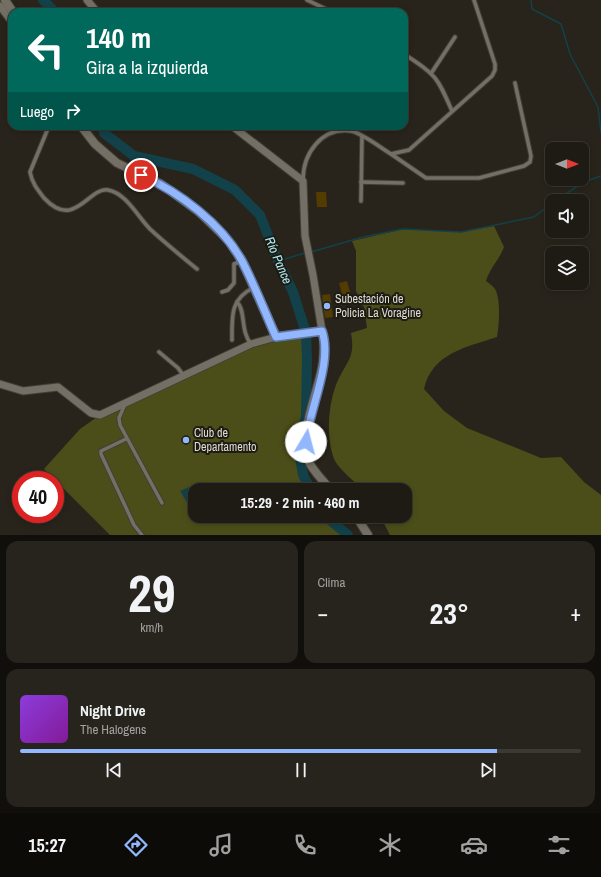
<!DOCTYPE html>
<html lang="es">
<meta charset="utf-8">
<style>
body{margin:0;font-family:"Archivo Narrow",sans-serif;background:#26241d;color:#f1f3f6;height:100vh;display:flex;flex-direction:column;font-size:15px;white-space:nowrap}
*{box-sizing:border-box;margin:0}
p{font-size:13px;color:#a1a1a0}
.icon{flex:none;width:22px;height:22px;fill:none;stroke:currentColor;stroke-width:2;stroke-linecap:round;stroke-linejoin:round}
.map{position:relative;height:535px;overflow:hidden}
.sheet{display:flex;flex-direction:column;gap:6px;padding:6px;background:#100f0b;flex:1}
.sheet>*{flex:none}
.top-card{position:absolute;left:8px;top:8px;width:400px;height:122px;border-radius:12px;box-shadow:0 2px 6px #0003,0 0 0 1px #3c3934;background:#00695c;color:#fff;overflow:hidden}
.needle{width:26px;rotate:90deg}
.controls{position:absolute;left:545px;top:142px;display:grid;gap:8px}
.controls a{display:grid;place-items:center;width:44px;height:44px;border-radius:8px;background:#1e1b14;box-shadow:0 2px 6px #0003,0 0 0 1px #3c3934;font-size:20px}
.speed{position:absolute;left:12px;top:471px;display:flex;gap:8px;font-size:20px;font-weight:700;text-align:center}
.speed>*{display:grid;place-content:center;width:52px;height:52px;border-radius:50%;background:#1e1b14;box-shadow:0 2px 6px #0003,0 0 0 1px #3c3934;line-height:1}
.speed .limit{border:6px solid #d22;background:#fff;color:#111}
.pin{position:absolute;display:grid;place-items:center;width:34px;height:34px;color:#fff;margin:-17px;border:2px solid #fff;border-radius:50%;box-shadow:0 1px 4px #0007}
.me{position:absolute;width:44px;margin:-22px;rotate:8deg;stroke-linejoin:round;filter:drop-shadow(0 0 3px #0008)}
.turn{display:flex;align-items:center;gap:14px;height:84px;padding:0 12px;font-size:18px}
.turn .icon{width:52px;height:52px;stroke-width:2.5}
.turn b{display:block;font-size:28px;line-height:34px}
.then{display:flex;align-items:center;height:38px;padding:0 12px;background:#0003;gap:8px;font-size:15px}
.big{font-size:30px;font-weight:800;line-height:1.1}
.sheet .card{flex:1;display:flex;flex-direction:column;justify-content:center;gap:6px;min-width:0;padding:0 14px;border-radius:12px;background:#26241d}
.sheet .dial{align-items:center;gap:0}
.dial b{font-size:52px;line-height:1}
.song{display:flex;align-items:center;gap:12px}
.cover{width:48px;height:48px;border-radius:6px;background:linear-gradient(135deg,hsl(270 70% 55%),hsl(290 70% 35%))}
.played{height:4px;border-radius:2px;background:linear-gradient(90deg,#92b7fd 85%,#3c3934 85%)}
.keys{display:flex;justify-content:space-around;direction:ltr}
.heat{display:flex;justify-content:space-between;align-items:center;font-size:22px;direction:ltr}
.sheet .tiles{flex:1;display:grid;gap:6px;grid-template-columns:1fr 1fr}
.card:last-child{grid-column:span 2}
.trip{position:absolute;left:188px;top:483px;width:224px;height:40px;border-radius:12px;background:#1e1b14;box-shadow:0 2px 6px #0003,0 0 0 1px #3c3934;font-weight:800;line-height:40px;text-align:center}
.menu{display:flex;height:64px;justify-content:space-around;align-items:center;background:#0c0b08;color:#a1a1a0}
.menu .icon{width:28px;height:28px}
.menu .on{color:#92b7fd}
.menu b{font-size:18px;color:#f1f3f6}
.map>svg:first-child{display:block}
</style>
<div class="map">
<svg width="601" height="535" viewBox="0 0 601 535">
<rect width="100%" height="100%" fill="#28241b"/>
<g fill="#4c4e19">
<path d="M494 226 504 247C499 260 490 268 486 281 489 283 493 286 495 289 501 299 499 326 497 337 467 347 432 353 424 389L444 411 467 428 541 458 561 457 584 482 601 495V535H390L380 516H405V490H363C356 483 340 470 335 461 325 439 328 400 339 378 349 359 355 356 351 333L367 328 364 307 356 291V251L352 241 403 229 461 232Z"/>
<path d="M306 333C307 360 308 389 306 416 302 449 294 457 311 490H195V516H325L348 535H110L44 469 80 429 100 415 251 344Z"/>
</g>
<path fill="#12414a" d="M189 487 195 498V505L188 504 180 491Z"/>
<g fill="none" stroke-linecap="round" stroke-linejoin="round">
<g stroke="#12414a" stroke-width="1.5">
<path d="M531 0 532 9 561 24 570 54 598 107 601 132"/>
<path d="M555 201 584 182 601 176"/>
<path d="M311 252 363 237 403 229 461 232 534 217 552 203"/>
<path d="M278 261 305 253"/>
</g>
<g stroke="#12414a" stroke-width="10">
<path d="M43 0 55 12"/>
<path d="M102 126 104 133 134 156 193 169 235 190 260 215 278 261 293 292 306 333 307 359 306 416 299 452 303 475 311 490"/>
<path d="M325 516 348 535"/>
</g>
</g>
<g fill="#523c00">
<path d="M316 192H326L327 207H317Z"/>
<path d="M347 281 352 299 344 302 339 283Z"/>
<path d="M330 294 333 317 325 318 322 295Z"/>
</g>
<g fill="none" stroke-linecap="round" stroke-linejoin="round">
<g stroke="#423f38" stroke-width="5.5">
<g id="service">
<path d="M307 0 332 12"/>
<path d="M404 54C436 75 437 76 452 111"/>
<path d="M432 72 455 37"/>
<path d="M49 126 30 172C32 183 37 189 44 198 75 231 88 187 108 190 126 193 138 217 150 229 165 243 181 256 197 269"/>
<path d="M391 154 426 178H479L524 166 530 162 531 156 515 83"/>
<path d="M303 180C303 154 321 127 351 131 362 133 381 148 391 154L409 150 492 76 495 70V64L474 0"/>
<path d="M361 182 403 183"/>
<path d="M361 201 362 136"/>
<path d="M222 292 228 290 234 283V264L242 261"/>
<path d="M237 302C246 310 240 331 251 344"/>
<path d="M232 340C232 317 230 299 253 288"/>
<path d="M159 352 178 368 184 376"/>
<path d="M125 404 119 418 120 425 162 503"/>
<path d="M126 439 101 451V454L134 525 142 535"/>
</g>
</g>
<g stroke="#423f38" stroke-width="9">
<g id="minor">
<path d="M87 0 97 12"/>
<path d="M0 6 12 22"/>
<path d="M232 126 303 181 305 236 313 275 322 331"/>
<path d="M0 384 23 391 58 387 91 413 100 415 251 344 276 337"/>
</g>
</g>
<g stroke="#423f38" stroke-width="10">
<g id="tertiary">
<path d="M5 0 13 12"/>
<path d="M81 126 95 144 117 163 161 184 199 212 229 241 242 261 276 337 322 331C325 340 324 352 323 362 319 392 296 435 310 464 316 474 324 482 331 490"/>
<path d="M356 516 368 535"/>
</g>
</g>
<use href="#service" stroke="#746f64" stroke-width="3.5"/>
<use href="#minor" stroke="#746f64" stroke-width="7"/>
<use href="#tertiary" stroke="#746f64" stroke-width="8"/>
</g>
<g fill="none" stroke-linecap="round" stroke-linejoin="round">
<g stroke="#5f77a4" stroke-width="10">
<path id="route" d="M141 175C179 192 222 224 242 261 255 286 265 312 276 337L322 331C333 363 309 409 306 442"/>
</g>
<use href="#route" stroke="#92b7fd" stroke-width="7"/>
</g>
<g fill="#92b7fd" stroke="#1e1b12" stroke-width="1.5">
<circle cx="327" cy="306" r="4"/>
<circle cx="186" cy="440" r="4"/>
</g>
<g text-anchor="middle" stroke-width="4" stroke-linejoin="round" paint-order="stroke">
<g font-size="12" fill="#dedcd6" stroke="#1e1b12" text-anchor="start">
<text x="335" y="303">Subestación de<tspan x="335" dy="14">Policia La Voragine</tspan></text>
<text x="194" y="437">Club de<tspan x="194" dy="14">Departamento</tspan></text>
</g>
<g font-size="13" font-style="italic" fill="#ade9f7" stroke="#1e1b12">
<text transform="translate(279 260) rotate(67)" y="5">Río Pance</text>
</g>
</g>
</svg>
<div class="controls">
<a><svg class="needle" viewBox="-14 -14 28 28"><path d="M0-13l5 13h-10z" fill="#e53935"/><path d="M0 13l5-13h-10z" fill="#a1a1a0"/></svg></a>
<a><svg class="icon" aria-label="sound" viewBox="0 0 24 24"><path d="M4 9h4l5-4v14l-5-4H4zM17 9q2 3 0 6"/></svg></a>
<a><svg class="icon" aria-label="layers" viewBox="0 0 24 24"><path d="M12 4l9 5-9 5-9-5zM3 14l9 5 9-5"/></svg></a>
</div>
<div class="speed"><div class="limit">40</div></div>
<div class="pin" style="left:141px;top:175px;background:#d93025"><svg class="icon" aria-label="arrive" viewBox="0 0 24 24"><path d="M6 21V4h12l-3 4 3 4H6"/></svg></div>
<svg class="me" style="left:306px;top:442px" viewBox="-20 -20 40 40"><circle r="19" fill="#fff"/><path d="M0-13L10 11 0 6-10 11z" fill="#92b7fd"/></svg>
<div class="trip">15:29 · 2 min · 460 m</div>
<div class="top-card">
<div class="turn"><svg class="icon" aria-label="left" viewBox="0 0 24 24"><path d="M17 20v-9H6M10 6l-5 5 5 5"/></svg><div><b>140 m</b>Gira a la izquierda</div></div>
<div class="then">Luego<svg class="icon" aria-label="right" viewBox="0 0 24 24"><path d="M7 20v-9h11M14 6l5 5-5 5"/></svg></div>
</div>
</div>
<section class="sheet">
<div class="tiles">
<div class="card dial"><b>29</b><p>km/h</p></div>
<div class="card"><p>Clima</p>
<div class="heat"><a>−</a><b class="big">23°</b><a>+</a></div>
</div>
<div class="card">
<div class="song"><i class="cover"></i><div><b>Night Drive</b><p>The Halogens</p></div></div>
<div class="played"></div>
<div class="keys"><svg class="icon" aria-label="previous" viewBox="0 0 24 24"><path d="M18 5L8 12l10 7zM5 5v14"/></svg><svg class="icon" aria-label="pause" viewBox="0 0 24 24"><path d="M8 5v14M16 5v14"/></svg><svg class="icon" aria-label="next" viewBox="0 0 24 24"><path d="M6 5l10 7-10 7zM19 5v14"/></svg></div>
</div>
</div>
</section>
<nav class="menu">
<b>15:27</b>
<svg class="icon on" aria-label="directions" viewBox="0 0 24 24"><path d="M12 3l9 9-9 9-9-9zM9 14v-3h6M13 9l2 2-2 2"/></svg>
<svg class="icon" aria-label="music" viewBox="0 0 24 24"><path d="M9 18V5l10-2v13"/><circle cx="6" cy="18" r="3"/><circle cx="16" cy="16" r="3"/></svg>
<svg class="icon" aria-label="phone" viewBox="0 0 24 24"><path d="M5 4h4l2 5-3 2q2 4 5 5l2-3 5 2v4C11 20 4 13 5 4z"/></svg>
<svg class="icon" aria-label="climate" viewBox="0 0 24 24"><path d="M12 3v18M4 7l16 10M4 17L20 7"/></svg>
<svg class="icon" aria-label="car" viewBox="0 0 24 24"><path d="M5 17H2v-5l4-1 3-4h7l3 4 3 1v5h-3M9 17h6M6 11h13"/><circle cx="7" cy="17" r="2"/><circle cx="17" cy="17" r="2"/></svg>
<svg class="icon" aria-label="filters" viewBox="0 0 24 24"><path d="M4 7h16M4 17h16"/><circle cx="9" cy="7" r="2"/><circle cx="15" cy="17" r="2"/></svg>
</nav>
